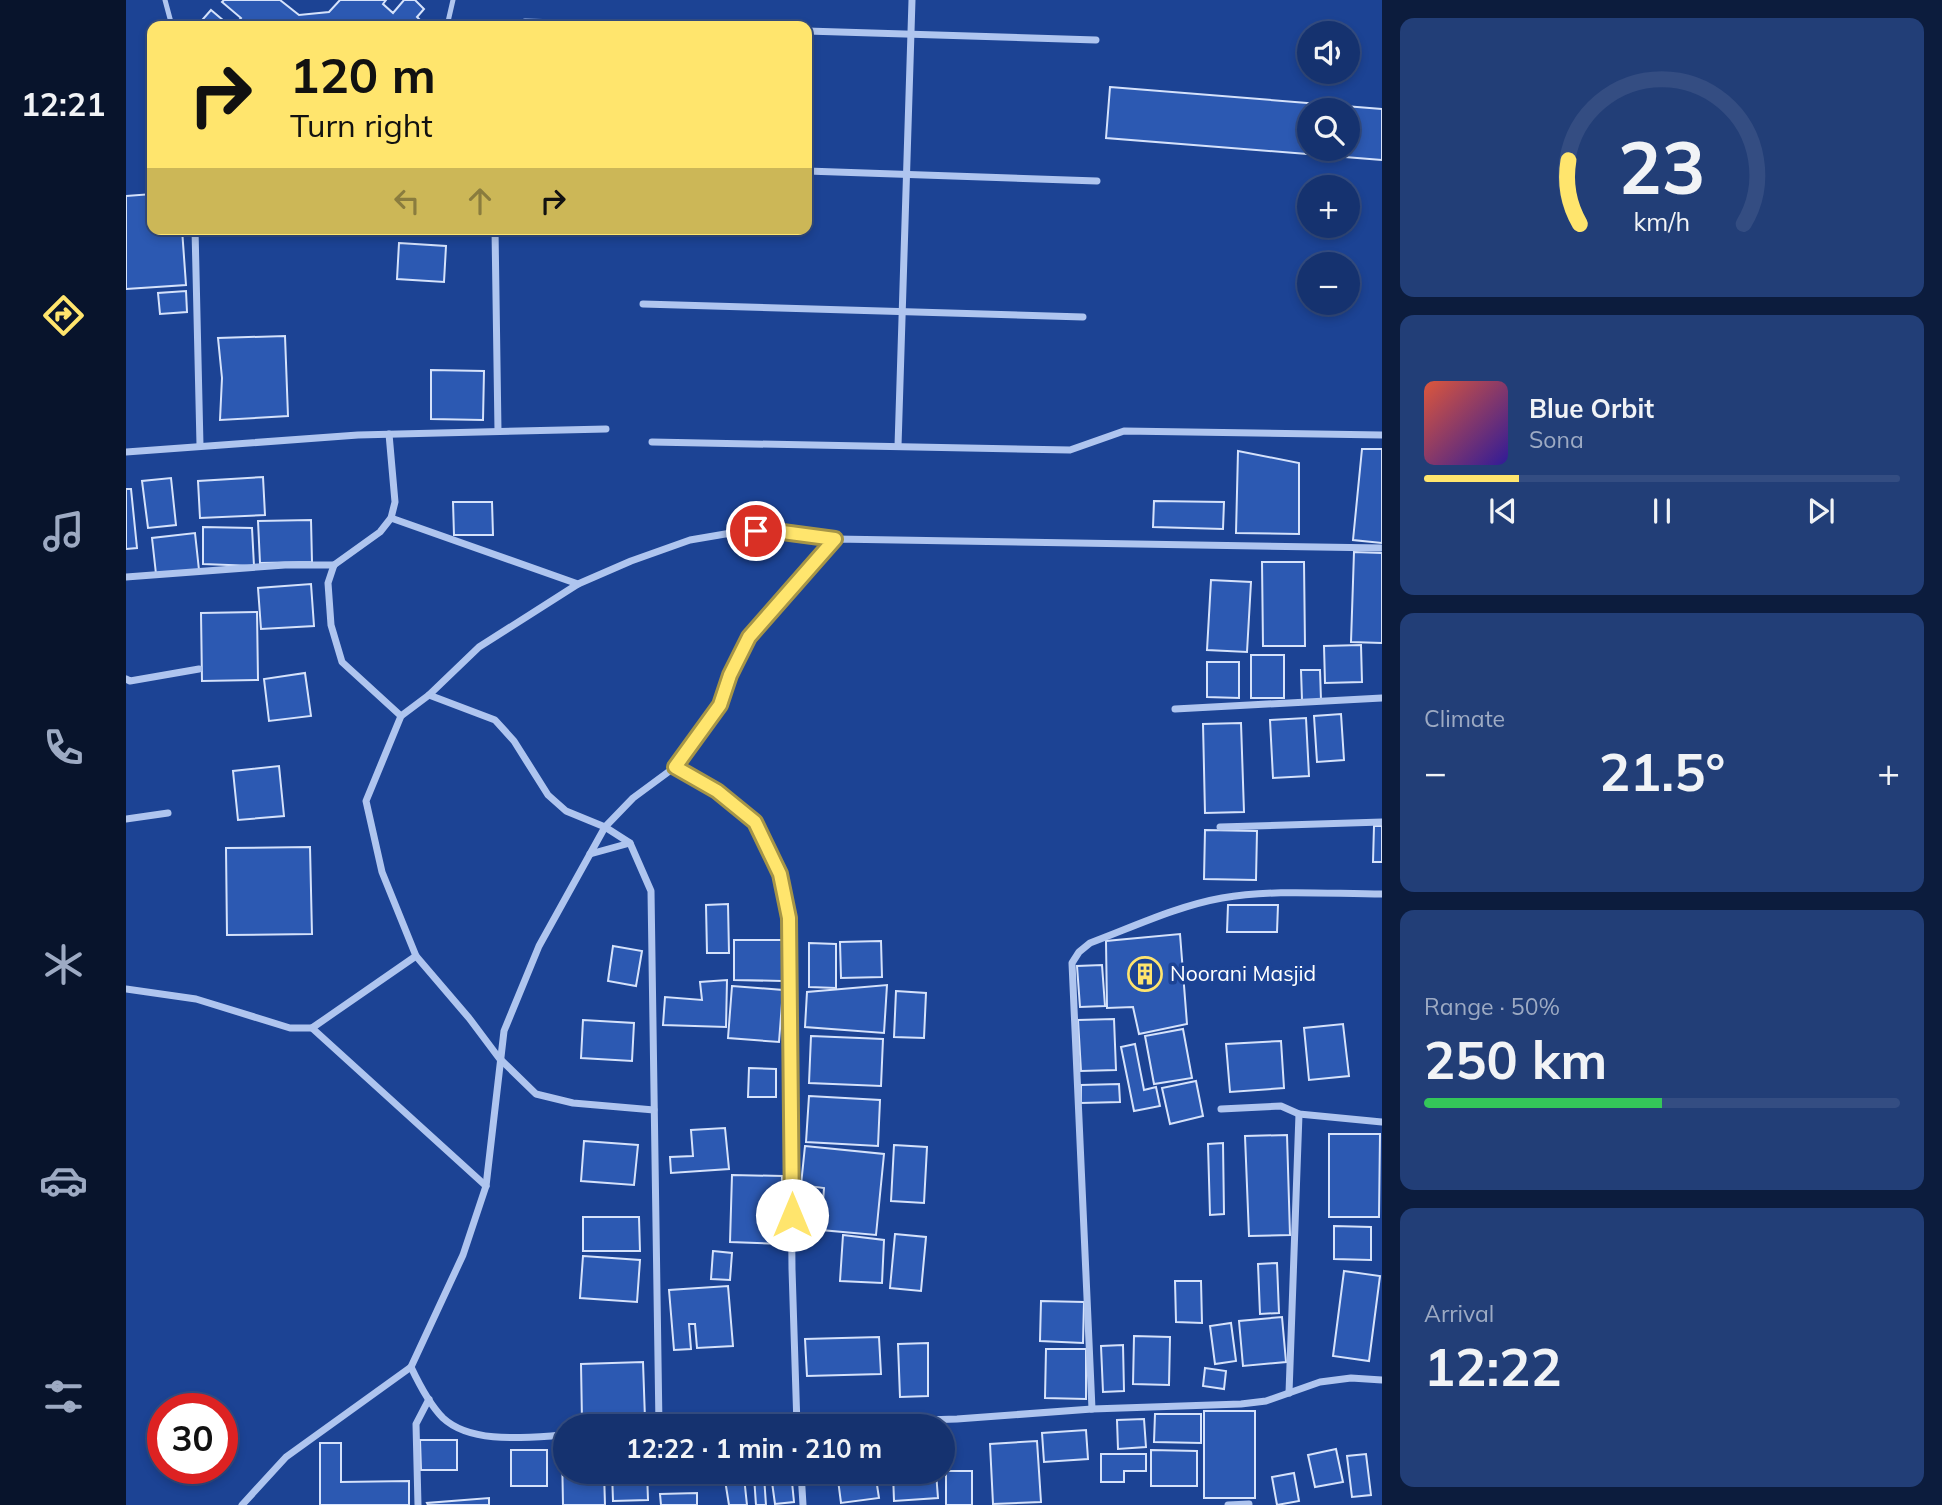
<!DOCTYPE html>
<meta charset="utf-8">
<style>
body{margin:0;font-family:Mulish,sans-serif;background:#223e77;color:#f1f3f6;height:100vh;display:flex;flex-direction:column;font-size:26px;white-space:nowrap}
*{box-sizing:border-box;margin:0}
p{font-size:23px;color:#9daac3}
.icon{flex:none;width:38px;height:38px;fill:none;stroke:currentColor;stroke-width:2;stroke-linecap:round;stroke-linejoin:round}
.map{position:relative;flex:1;overflow:hidden}
.details{display:flex;flex-direction:column;gap:18px;padding:18px;background:#0c1c3d;width:560px}
.details>*{flex:none}
.top-card{position:absolute;left:21px;top:21px;width:665px;height:214px;border-radius:14px;box-shadow:0 4px 10px #0003,0 0 0 2px #344d82;background:#ffe56d;color:#111;overflow:hidden}
.fabs{position:absolute;left:1171px;top:21px;display:grid;gap:14px}
.fabs a{display:grid;place-items:center;width:63px;height:63px;border-radius:50%;background:#15326f;box-shadow:0 4px 10px #0003,0 0 0 2px #344d82;font-size:35px}
.speed{position:absolute;left:21px;top:1393px;display:flex;gap:14px;font-size:35px;font-weight:700;text-align:center}
.speed>*{display:grid;place-content:center;width:91px;height:91px;border-radius:50%;background:#15326f;box-shadow:0 4px 10px #0003,0 0 0 2px #344d82;line-height:1}
.speed .limit{border:10px solid #d22;background:#fff;color:#111}
.pin{position:absolute;display:grid;place-items:center;width:60px;height:60px;color:#fff;margin:-30px;border:4px solid #fff;border-radius:50%;box-shadow:0 2px 7px #0007}
.me{position:absolute;width:77px;margin:-38px;rotate:0deg;stroke-linejoin:round;filter:drop-shadow(0 0 5px #0008)}
.turn{display:flex;align-items:center;gap:24px;height:147px;padding:0 28px;font-size:32px}
.turn .icon{width:91px;height:91px;stroke-width:2.5}
.turn b{display:block;font-size:49px;line-height:60px}
.lanes{display:flex;align-items:center;height:66px;padding:0 28px;background:#0003;justify-content:center;gap:35px;direction:ltr}
.lanes .off{opacity:.35}
.big{font-size:52px;font-weight:700;line-height:1.1}
.details .widget{flex:1;display:flex;flex-direction:column;justify-content:center;gap:10px;min-width:0;padding:0 24px;border-radius:14px;background:#223e77}
.details .dial{align-items:center;gap:0}
.dial svg{height:182px;overflow:visible;fill:none;stroke:#344d82;stroke-width:7;stroke-linecap:round;text-anchor:middle}
.dial text{fill:#f1f3f6;stroke:none}
.song{display:flex;align-items:center;gap:21px}
.cover{width:84px;height:84px;border-radius:10px;background:linear-gradient(135deg,hsl(10 70% 55%),hsl(250 70% 35%))}
.played{height:7px;border-radius:4px;background:linear-gradient(90deg,#ffe56d 20%,#344d82 20%)}
.keys{display:flex;justify-content:space-around;direction:ltr}
.heat{display:flex;justify-content:space-between;align-items:center;font-size:38px;direction:ltr}
.charge{height:10px;border-radius:5px;background:linear-gradient(90deg,#34c759 50%,#344d82 0)}
.trip{position:absolute;left:427px;top:1414px;width:402px;height:70px;border-radius:35px;background:#15326f;box-shadow:0 4px 10px #0003,0 0 0 2px #344d82;font-weight:700;line-height:70px;text-align:center}
main{display:flex;flex:1;min-height:0}
.dock{display:flex;flex-direction:column;width:126px;justify-content:space-around;align-items:center;background:#08142c;color:#9daac3}
.dock .icon{width:49px;height:49px}
.dock .selected{color:#ffe56d}
.dock b{font-size:32px;color:#f1f3f6}
.map>svg:first-child{display:block}
</style>
<main>
<nav class="dock">
<b>12:21</b>
<svg class="icon selected" aria-label="directions" viewBox="0 0 24 24"><path d="M12 3l9 9-9 9-9-9zM9 14v-3h6M13 9l2 2-2 2"/></svg>
<svg class="icon" aria-label="music" viewBox="0 0 24 24"><path d="M9 18V5l10-2v13"/><circle cx="6" cy="18" r="3"/><circle cx="16" cy="16" r="3"/></svg>
<svg class="icon" aria-label="phone" viewBox="0 0 24 24"><path d="M5 4h4l2 5-3 2q2 4 5 5l2-3 5 2v4C11 20 4 13 5 4z"/></svg>
<svg class="icon" aria-label="climate" viewBox="0 0 24 24"><path d="M12 3v18M4 7l16 10M4 17L20 7"/></svg>
<svg class="icon" aria-label="car" viewBox="0 0 24 24"><path d="M5 17H2v-5l4-1 3-4h7l3 4 3 1v5h-3M9 17h6M6 11h13"/><circle cx="7" cy="17" r="2"/><circle cx="17" cy="17" r="2"/></svg>
<svg class="icon" aria-label="filters" viewBox="0 0 24 24"><path d="M4 7h16M4 17h16"/><circle cx="9" cy="7" r="2"/><circle cx="15" cy="17" r="2"/></svg>
</nav>
<div class="map">
<svg width="1256" height="1505" viewBox="0 0 1256 1505">
<rect width="100%" height="100%" fill="#1c4394"/>
<g fill="#2c59b2" stroke="#d5e2fb" stroke-width="2" fill-rule="evenodd">
<path d="M98 0H154L173 15 203 12 214 0H260L257 4 267 13 278 0H289L298 9 291 17 298 24 297 26H108L115 18 96 2Z"/>
<path d="M85 10 104 26H76L80 21 77 19Z"/>
<path d="M984 87 1256 109V160L980 138ZM1183 110H1222V149H1183Z"/>
<path d="M26 194V229H56L60 285 0 289V196Z"/>
<path d="M273 243 320 246 318 282 271 279Z"/>
<path d="M60 291 61 312 34 314 32 293Z"/>
<path d="M159 336 162 416 94 420 96 378 92 338Z"/>
<path d="M305 370 358 371 357 420 305 419Z"/>
<path d="M1236 449H1256V543L1227 540Z"/>
<path d="M1112 451 1173 463V534L1110 533Z"/>
<path d="M137 477 139 515 74 518 72 481Z"/>
<path d="M45 478 50 525 22 528 16 481Z"/>
<path d="M0 489H5L11 548 0 549Z"/>
<path d="M1028 501 1098 502 1097 529 1027 527Z"/>
<path d="M327 502H366L367 535H328Z"/>
<path d="M185 520 186 562 134 563 132 521Z"/>
<path d="M77 527 126 528 128 566 77 564Z"/>
<path d="M69 533 73 570 30 574 26 538Z"/>
<path d="M1228 552 1256 553V643L1225 642Z"/>
<path d="M1136 562H1178L1179 646H1137Z"/>
<path d="M1085 580 1125 582 1121 652 1081 650Z"/>
<path d="M185 584 188 626 135 629 132 588Z"/>
<path d="M131 612 132 680 76 681 75 613Z"/>
<path d="M1235 645 1236 682 1199 683 1198 646Z"/>
<rect x="1125" y="655" width="33" height="43"/>
<path d="M1081 662H1113V698L1081 697Z"/>
<path d="M1175 670H1194L1195 700H1176Z"/>
<path d="M179 673 185 716 143 721 138 679Z"/>
<path d="M1215 714 1218 760 1191 762 1188 716Z"/>
<path d="M1180 718 1183 776 1147 778 1144 720Z"/>
<path d="M1115 723 1118 812 1079 813 1077 724Z"/>
<path d="M153 766 158 816 112 820 107 771Z"/>
<path d="M1248 826H1256V862H1247Z"/>
<path d="M1079 830 1131 831 1130 880 1078 879Z"/>
<path d="M184 847 186 934 101 935 100 848Z"/>
<path d="M602 904 603 953H581L580 905Z"/>
<path d="M1102 905H1152L1151 932H1101Z"/>
<path d="M1054 934 1061 1024 1013 1034 1007 1007 981 1008 980 941Z"/>
<path d="M608 940H657L656 981 608 980Z"/>
<path d="M755 941 756 977 715 978 714 942Z"/>
<path d="M683 943 710 944V988L683 987Z"/>
<path d="M487 946 516 951 510 986 482 981Z"/>
<path d="M976 965 979 1006 954 1007 951 966Z"/>
<path d="M601 980 600 1027 537 1025 539 997 576 1000 574 982Z"/>
<path d="M761 985 758 1033 679 1027 681 992Z"/>
<path d="M606 986 657 990 653 1042 602 1038Z"/>
<path d="M770 991 800 993 798 1038 768 1037Z"/>
<path d="M988 1019 990 1070 955 1071 952 1020Z"/>
<path d="M457 1020 508 1023 506 1061 455 1058Z"/>
<path d="M1217 1024 1223 1076 1183 1080 1178 1028Z"/>
<path d="M1057 1029 1066 1078 1028 1084 1019 1036Z"/>
<path d="M685 1036 757 1039 755 1086 683 1083Z"/>
<path d="M1155 1041 1158 1088 1104 1092 1100 1044Z"/>
<path d="M1009 1044 1018 1090 1030 1087 1034 1106 1008 1111 995 1047Z"/>
<path d="M623 1068 650 1069V1097H622Z"/>
<path d="M1070 1081 1077 1116 1044 1124 1036 1088Z"/>
<path d="M993 1084 994 1102 955 1103V1085Z"/>
<path d="M683 1096 754 1100 752 1146 680 1142Z"/>
<path d="M599 1128 603 1169 545 1173 544 1157 567 1156 565 1130Z"/>
<path d="M1203 1134H1254L1253 1217H1203Z"/>
<path d="M1161 1135 1164 1235 1123 1236 1119 1136Z"/>
<path d="M458 1141 512 1145 508 1185 455 1181Z"/>
<path d="M1097 1143 1098 1214 1084 1215 1082 1144Z"/>
<path d="M768 1145 801 1147 798 1203 765 1201Z"/>
<path d="M679 1146 758 1154 750 1235 695 1230 698 1188 675 1185Z"/>
<path d="M606 1175 656 1176 655 1244 604 1242Z"/>
<path d="M457 1217H513L514 1251H457Z"/>
<path d="M1208 1226 1245 1227V1260L1208 1259Z"/>
<path d="M769 1234 800 1237 795 1291 764 1288Z"/>
<path d="M717 1235 758 1240 756 1283 714 1281Z"/>
<path d="M587 1251 606 1253 604 1280 585 1279Z"/>
<path d="M457 1256 514 1260 511 1302 454 1298Z"/>
<path d="M1151 1263 1153 1313 1134 1314 1132 1264Z"/>
<path d="M1218 1271 1254 1276 1243 1361 1207 1356Z"/>
<path d="M1049 1281H1075L1076 1323 1050 1322Z"/>
<path d="M602 1286 607 1346 571 1348 569 1324H563L565 1349 548 1350 543 1290Z"/>
<path d="M915 1301 958 1302 957 1343 914 1341Z"/>
<path d="M1156 1317 1160 1362 1117 1366 1113 1321Z"/>
<path d="M1105 1323 1110 1361 1089 1364 1084 1326Z"/>
<path d="M1008 1336 1044 1337 1043 1385 1007 1384Z"/>
<path d="M753 1337 755 1374 681 1376 679 1339Z"/>
<path d="M802 1343V1396L774 1397 772 1344Z"/>
<path d="M997 1345 998 1391 977 1392 975 1346Z"/>
<path d="M920 1349H960V1399L919 1398Z"/>
<path d="M517 1362 519 1419 456 1421 455 1364Z"/>
<path d="M1079 1368 1100 1371 1098 1389 1077 1386Z"/>
<rect x="1078" y="1411" width="51" height="87"/>
<path d="M1029 1414H1075V1443L1028 1442Z"/>
<path d="M1018 1419 1020 1447 992 1449 991 1420Z"/>
<path d="M960 1430 962 1459 918 1462 916 1433Z"/>
<path d="M294 1440H331V1470H295Z"/>
<path d="M911 1441 915 1502 867 1504 864 1444Z"/>
<path d="M194 1443H215V1482L283 1481V1505H194Z"/>
<path d="M1210 1449 1217 1482 1189 1487 1182 1455Z"/>
<rect x="385" y="1450" width="36" height="36"/>
<path d="M1025 1450 1071 1451V1486H1025Z"/>
<path d="M436 1452H439V1472H478L479 1505H437Z"/>
<path d="M975 1454H1020V1471H998V1482H975Z"/>
<path d="M1240 1454 1245 1495 1226 1497 1221 1456Z"/>
<rect x="820" y="1471" width="26" height="34"/>
<path d="M486 1472H521L522 1500 487 1501Z"/>
<path d="M551 1472H573L574 1477 551 1479Z"/>
<path d="M665 1472 668 1502 649 1504 645 1475Z"/>
<path d="M711 1472H749L753 1498 715 1503Z"/>
<path d="M810 1472 812 1498 768 1501 767 1473Z"/>
<path d="M1168 1473 1173 1501 1151 1505 1146 1477Z"/>
<path d="M628 1476H638L640 1505H630Z"/>
<path d="M618 1477 621 1505H603L599 1480Z"/>
<path d="M571 1493V1505H535L534 1494Z"/>
<path d="M363 1498V1505H302L301 1503Z"/>
</g>
<g fill="none" stroke-linecap="round" stroke-linejoin="round">
<g stroke="#afc5ef" stroke-width="5">
<path d="M39 0 46 26"/>
<path d="M321 26 327 0"/>
</g>
<g stroke="#afc5ef" stroke-width="7">
<path d="M399 22 538 26"/>
<path d="M681 31 970 40"/>
<path d="M681 171 971 181"/>
<path d="M69 229 74 445"/>
<path d="M369 229 372 431"/>
<path d="M517 304 957 317"/>
<path d="M263 434 269 502 265 518 254 532 208 565 202 583 205 625 216 662 275 716"/>
<path d="M526 442 944 450 998 431 1256 435"/>
<path d="M772 446 786 0"/>
<path d="M0 452 232 435 480 429"/>
<path d="M265 518 452 584"/>
<path d="M0 577 159 565H208"/>
<path d="M0 679 4 681 73 669"/>
<path d="M303 695 369 720 388 741 422 795 440 811 479 827 504 843 525 891 533 1426"/>
<path d="M1049 709 1256 698"/>
<path d="M549 767 591 791 629 822 654 874 663 918 666 1269 671 1426"/>
<path d="M0 819 42 813"/>
<path d="M1094 827 1256 822"/>
<path d="M464 854 504 843"/>
<path d="M0 989 70 999 164 1028H186L290 956"/>
<path d="M186 1028 360 1186"/>
<path d="M1095 1109 1155 1106 1173 1114 1256 1122"/>
<path d="M528 1110 447 1103 410 1094 373 1058 343 1018 290 956 256 872 240 801 275 716 303 695 353 647 452 584 505 561 564 540 611 532 648 531 709 539"/>
<path d="M285 1367C293 1384 303 1404 317 1418 346 1445 403 1437 439 1435"/>
<path d="M1163 1393 1173 1114"/>
<path d="M966 1409 946 963 953 952 964 943C1007 927 1051 906 1096 898 1148 889 1204 894 1256 894"/>
<path d="M600 1426 831 1419 966 1409 1115 1404 1140 1401 1194 1382 1225 1378 1256 1380"/>
<path d="M675 1472 677 1505"/>
<path d="M116 1505 160 1457 285 1367 337 1255 360 1186 378 1031 413 946 479 827 507 798 549 767 594 705 604 675 623 637 709 539 1256 548"/>
<path d="M292 1505 290 1424 303 1399"/>
<path d="M1102 1505 1123 1504"/>
</g>
</g>
<g fill="none" stroke-linecap="round" stroke-linejoin="round">
<g stroke="#a69547" stroke-width="18">
<path id="route" d="M630 531H649L709 539 623 637 604 675 594 705 549 767 591 791 629 822 654 874 663 918 666 1215"/>
</g>
<use href="#route" stroke="#ffe56d" stroke-width="12"/>
</g>
<defs>
<g id="building-ring" transform="scale(1.75)"><circle r="9.5" fill="#1c4394" stroke="#ffe56d" stroke-width="1.5"/><path d="M-4-6H4V6H1V3H-1V6H-4ZM-2.5-4.3h1.7v1.8h-1.7ZM.8-4.3h1.7v1.8H.8ZM-2.5-1h1.7V.8h-1.7ZM.8-1h1.7V.8H.8Z" fill="#ffe56d"/></g>
</defs>
<g fill-rule="evenodd">
<use href="#building-ring" x="1019" y="974"/>
</g>
<g text-anchor="middle" stroke-width="7" stroke-linejoin="round" paint-order="stroke">
<g font-size="21" fill="#fff" stroke="#1c4394" text-anchor="start">
<text x="1044" y="981">Noorani Masjid</text>
</g>
</g>
</svg>
<div class="fabs">
<a><svg class="icon" aria-label="sound" viewBox="0 0 24 24"><path d="M4 9h4l5-4v14l-5-4H4zM17 9q2 3 0 6"/></svg></a>
<a><svg class="icon" aria-label="search" viewBox="0 0 24 24"><circle cx="10" cy="10" r="6"/><path d="M15 15l6 6"/></svg></a>
<a>+</a>
<a>−</a>
</div>
<div class="speed"><div class="limit">30</div></div>
<div class="pin" style="left:630px;top:531px;background:#d93025"><svg class="icon" aria-label="arrive" viewBox="0 0 24 24"><path d="M6 21V4h12l-3 4 3 4H6"/></svg></div>
<svg class="me" style="left:666px;top:1215px" viewBox="-20 -20 40 40"><circle r="19" fill="#fff"/><path d="M0-13L10 11 0 6-10 11z" fill="#ffe56d"/></svg>
<div class="trip">12:22 · 1 min · 210 m</div>
<div class="top-card">
<div class="turn"><svg class="icon" aria-label="right" viewBox="0 0 24 24"><path d="M7 20v-9h11M14 6l5 5-5 5"/></svg><div><b>120 m</b>Turn right</div></div>
<div class="lanes"><svg class="icon off" aria-label="left" viewBox="0 0 24 24"><path d="M17 20v-9H6M10 6l-5 5 5 5"/></svg><svg class="icon off" aria-label="ahead" viewBox="0 0 24 24"><path d="M12 20V5M6 11l6-6 6 6"/></svg><svg class="icon" aria-label="right" viewBox="0 0 24 24"><path d="M7 20v-9h11M14 6l5 5-5 5"/></svg></div>
</div>
</div>
<section class="details">
<div class="widget dial"><svg viewBox="0 0 100 80">
<path d="M14 69A42 42 0 1 1 86 69"/>
<path d="M14 69A42 42 0 0 1 9 41" stroke="#ffe56d"/>
<text x="50" y="56" font-size="32" font-weight="700">23</text>
<text x="50" y="72" font-size="11">km/h</text>
</svg></div>
<div class="widget">
<div class="song"><i class="cover"></i><div><b>Blue Orbit</b><p>Sona</p></div></div>
<div class="played"></div>
<div class="keys"><svg class="icon" aria-label="previous" viewBox="0 0 24 24"><path d="M18 5L8 12l10 7zM5 5v14"/></svg><svg class="icon" aria-label="pause" viewBox="0 0 24 24"><path d="M8 5v14M16 5v14"/></svg><svg class="icon" aria-label="next" viewBox="0 0 24 24"><path d="M6 5l10 7-10 7zM19 5v14"/></svg></div>
</div>
<div class="widget"><p>Climate</p>
<div class="heat"><a>−</a><b class="big">21.5°</b><a>+</a></div>
</div>
<div class="widget"><p>Range · 50%</p><b class="big">250 km</b><div class="charge"></div></div>
<div class="widget"><p>Arrival</p><b class="big">12:22</b></div>
</section>
</main>
